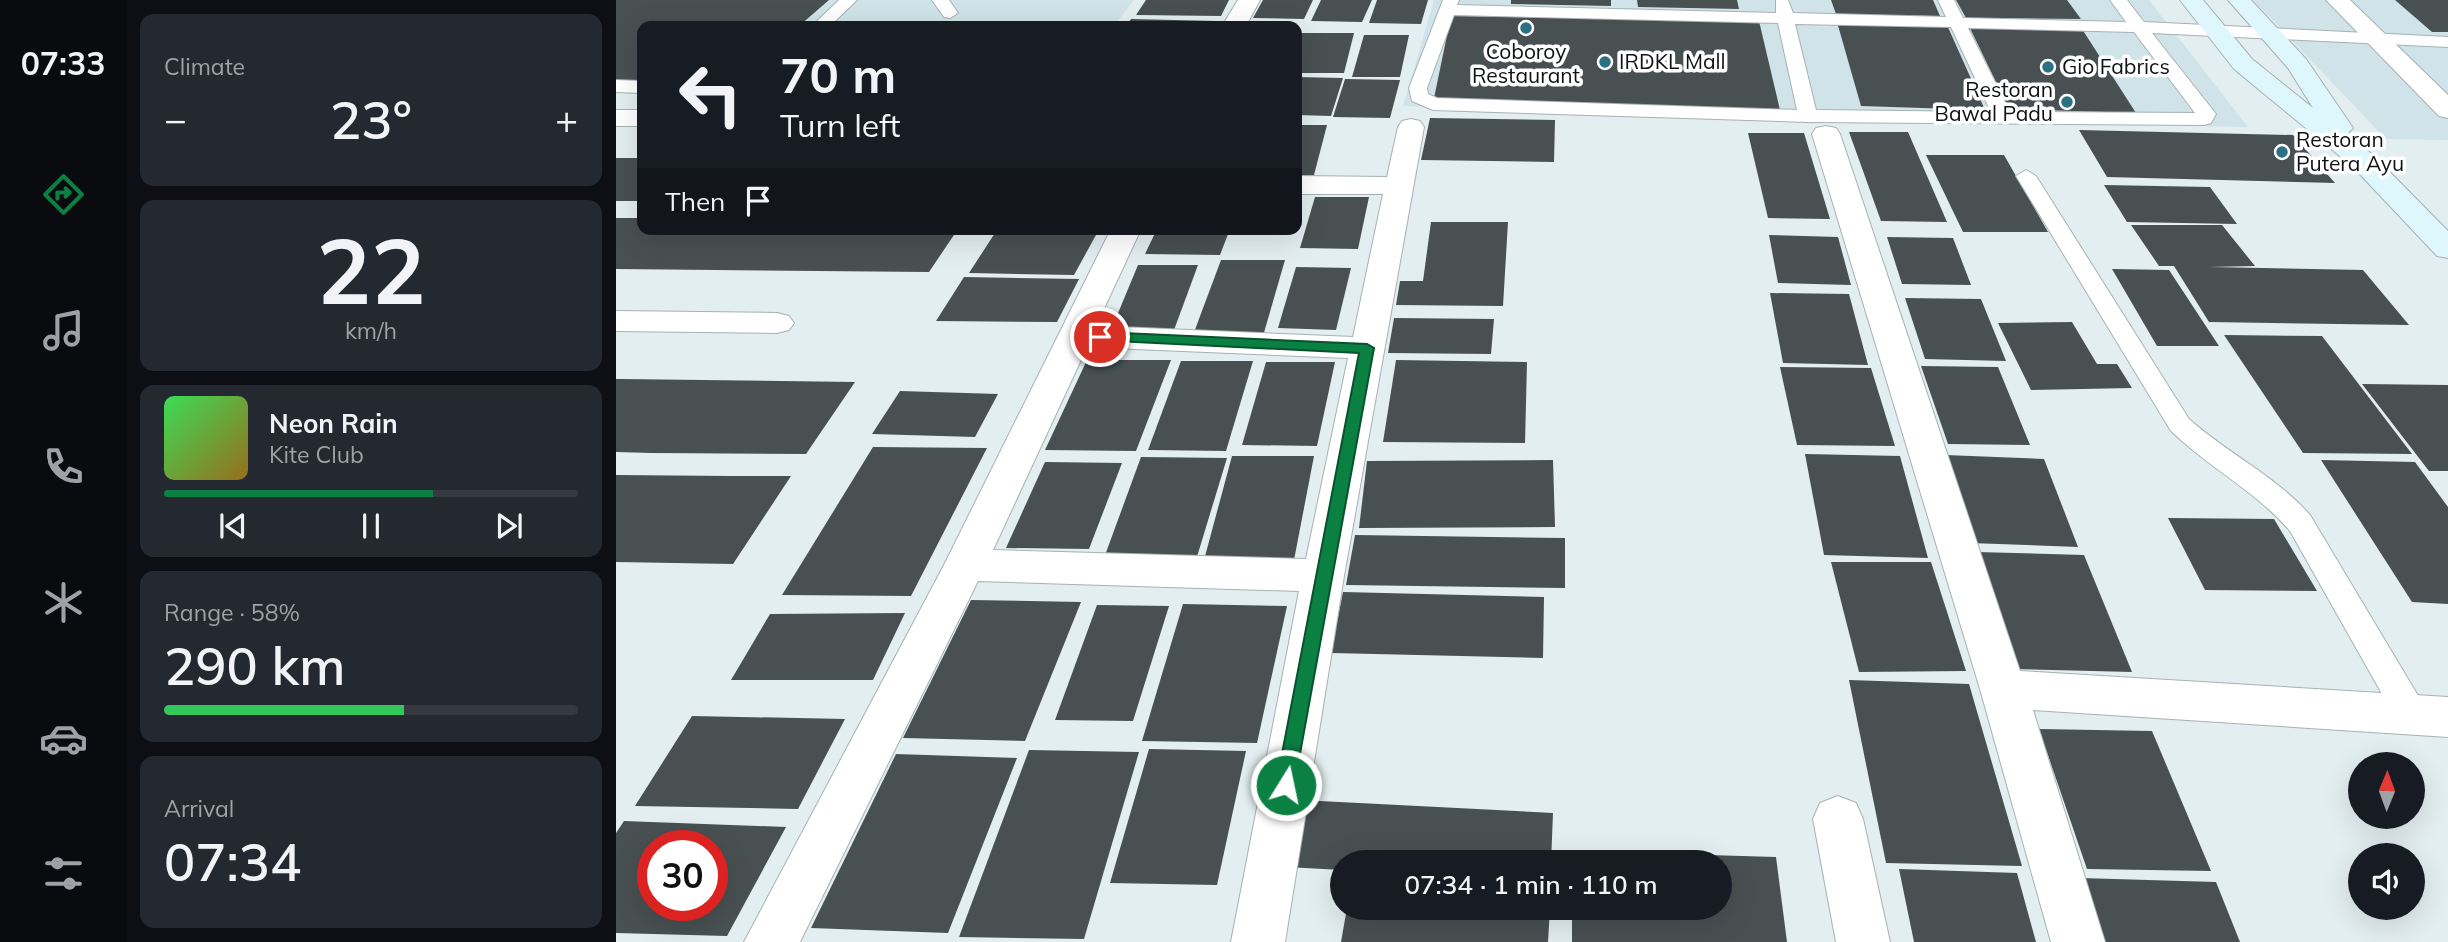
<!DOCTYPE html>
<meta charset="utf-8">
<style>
body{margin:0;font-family:Mulish,sans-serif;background:#242831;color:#f1f3f6;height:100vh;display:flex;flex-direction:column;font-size:26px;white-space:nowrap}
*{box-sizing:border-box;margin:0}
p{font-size:23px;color:#9ea1a6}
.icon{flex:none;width:38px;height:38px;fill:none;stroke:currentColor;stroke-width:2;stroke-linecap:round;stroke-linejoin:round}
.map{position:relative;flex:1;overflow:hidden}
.details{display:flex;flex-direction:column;gap:14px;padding:14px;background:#0d0f14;width:490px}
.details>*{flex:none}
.banner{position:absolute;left:21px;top:21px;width:665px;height:214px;border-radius:14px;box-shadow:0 7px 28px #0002;background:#171b24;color:#f1f3f6;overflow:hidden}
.needle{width:46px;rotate:1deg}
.controls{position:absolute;left:1732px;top:752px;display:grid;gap:14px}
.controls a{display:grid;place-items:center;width:77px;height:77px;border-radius:50%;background:#171b24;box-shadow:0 7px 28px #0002;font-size:35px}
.speed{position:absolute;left:21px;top:830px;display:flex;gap:14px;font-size:35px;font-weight:700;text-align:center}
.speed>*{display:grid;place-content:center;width:91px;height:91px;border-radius:50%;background:#171b24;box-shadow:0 7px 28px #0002;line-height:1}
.speed .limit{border:10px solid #d22;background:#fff;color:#111}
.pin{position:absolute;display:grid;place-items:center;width:60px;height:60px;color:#fff;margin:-30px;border:4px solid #fff;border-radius:50%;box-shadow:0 2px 7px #0007}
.me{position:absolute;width:77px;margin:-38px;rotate:10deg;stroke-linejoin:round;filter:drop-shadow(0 0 5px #0008)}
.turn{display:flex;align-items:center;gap:24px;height:147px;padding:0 28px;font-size:32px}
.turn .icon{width:91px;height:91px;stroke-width:2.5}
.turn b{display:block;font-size:49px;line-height:60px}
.then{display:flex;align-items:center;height:66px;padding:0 28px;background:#0003;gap:14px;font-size:26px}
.big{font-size:52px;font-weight:600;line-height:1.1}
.details .widget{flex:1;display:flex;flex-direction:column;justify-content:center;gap:10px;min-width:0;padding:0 24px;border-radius:14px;background:#242831}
.details .dial{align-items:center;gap:0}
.dial b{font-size:91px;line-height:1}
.song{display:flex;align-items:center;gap:21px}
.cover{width:84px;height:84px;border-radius:10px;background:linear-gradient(135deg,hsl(130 70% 55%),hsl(40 70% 35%))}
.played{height:7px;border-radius:4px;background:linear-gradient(90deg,#0b8043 65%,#363941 65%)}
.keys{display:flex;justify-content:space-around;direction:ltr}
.heat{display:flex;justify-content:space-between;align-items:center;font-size:38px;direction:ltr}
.charge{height:10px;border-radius:5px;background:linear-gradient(90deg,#34c759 58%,#363941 0)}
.trip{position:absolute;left:714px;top:850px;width:402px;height:70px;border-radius:35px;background:#171b24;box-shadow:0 7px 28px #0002;font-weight:600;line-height:70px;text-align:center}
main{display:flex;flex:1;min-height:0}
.tab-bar{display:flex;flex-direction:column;width:126px;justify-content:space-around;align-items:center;background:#090b0e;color:#9ea1a6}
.tab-bar .icon{width:49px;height:49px}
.tab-bar .current{color:#0b8043}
.tab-bar b{font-size:32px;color:#f1f3f6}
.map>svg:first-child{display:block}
</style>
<main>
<nav class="tab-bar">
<b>07:33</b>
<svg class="icon current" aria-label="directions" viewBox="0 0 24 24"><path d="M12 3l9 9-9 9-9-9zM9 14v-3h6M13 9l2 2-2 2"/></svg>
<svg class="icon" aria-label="music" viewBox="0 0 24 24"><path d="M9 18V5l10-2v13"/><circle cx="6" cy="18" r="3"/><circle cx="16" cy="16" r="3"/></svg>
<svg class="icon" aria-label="phone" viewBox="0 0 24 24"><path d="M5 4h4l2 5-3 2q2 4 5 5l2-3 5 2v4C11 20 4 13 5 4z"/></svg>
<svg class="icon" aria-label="climate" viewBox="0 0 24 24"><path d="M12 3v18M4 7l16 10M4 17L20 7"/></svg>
<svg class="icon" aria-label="car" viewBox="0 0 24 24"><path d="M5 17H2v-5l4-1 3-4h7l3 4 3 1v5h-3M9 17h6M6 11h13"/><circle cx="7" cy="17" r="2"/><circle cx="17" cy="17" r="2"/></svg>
<svg class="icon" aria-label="filters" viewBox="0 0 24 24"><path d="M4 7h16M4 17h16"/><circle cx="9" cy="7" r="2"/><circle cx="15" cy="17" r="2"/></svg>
</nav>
<section class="details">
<div class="widget"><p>Climate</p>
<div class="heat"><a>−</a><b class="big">23°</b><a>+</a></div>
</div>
<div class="widget dial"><b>22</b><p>km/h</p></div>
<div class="widget">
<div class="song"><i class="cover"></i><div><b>Neon Rain</b><p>Kite Club</p></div></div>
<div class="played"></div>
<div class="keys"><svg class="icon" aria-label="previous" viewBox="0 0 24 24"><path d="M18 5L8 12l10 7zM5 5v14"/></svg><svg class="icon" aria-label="pause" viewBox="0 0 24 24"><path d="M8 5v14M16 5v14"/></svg><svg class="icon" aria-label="next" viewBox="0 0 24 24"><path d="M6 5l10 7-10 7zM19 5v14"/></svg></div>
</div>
<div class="widget"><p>Range · 58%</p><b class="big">290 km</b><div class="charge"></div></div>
<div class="widget"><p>Arrival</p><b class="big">07:34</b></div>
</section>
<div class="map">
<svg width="1832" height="942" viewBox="0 0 1832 942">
<rect width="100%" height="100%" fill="#e3eef0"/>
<g fill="#cfe3e8">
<path d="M0 0H518L498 26H26V92H0Z"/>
<path d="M818 0H1533L1632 127 1234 120 787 106Z"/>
<path d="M1637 0H1832V140L1770 139Z"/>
</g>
<g fill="#485052" fill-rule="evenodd">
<path d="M0 0H213L183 26H26V83L0 82Z"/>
<path d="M530 0H613L605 16 520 15Z"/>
<path d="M647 0H697L688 19 637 18Z"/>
<path d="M705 0H756L746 22 695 21Z"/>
<path d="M761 0H812L805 24 753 23Z"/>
<path d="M895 0H995V6L895 4Z"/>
<path d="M1021 0H1121L1123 9 1022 7Z"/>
<path d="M1215 0H1317L1324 16 1220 14Z"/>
<path d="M1340 0H1451L1465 19 1350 18Z"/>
<path d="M1779 0H1832V32H1816Z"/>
<path d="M835 16 1143 21 1164 110 817 103Z"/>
<path d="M515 19 602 21 599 26H510Z"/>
<path d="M1221 22 1331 25 1369 110 1245 106Z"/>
<path d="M1353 26 1466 29 1520 113 1393 109Z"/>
<path d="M685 33H738L728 73H681V46Z"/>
<path d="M748 35H793L784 77H736Z"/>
<path d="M681 77 727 78 715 116 681 115Z"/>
<path d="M729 79 784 80 774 118 717 117Z"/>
<path d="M814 118 939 120 938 162 805 160Z"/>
<path d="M681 125H711L698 175H681Z"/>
<path d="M1463 130 1677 135 1719 183 1491 177Z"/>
<path d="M1233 132H1292L1331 222 1265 221Z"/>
<path d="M1132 133H1188L1214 219 1152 218Z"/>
<path d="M1310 155H1388L1432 232H1347Z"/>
<rect x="0" y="158" width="26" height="43"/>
<path d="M1488 185 1594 187 1621 224 1511 222Z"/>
<path d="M699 197H753L742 249 684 248Z"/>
<path d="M0 218H26V229H342L313 272 0 269Z"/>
<path d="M815 222H892L887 306 780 305 784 281H807Z"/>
<path d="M1515 225H1606L1639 266 1593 267 1747 270 1793 325 1593 322 1558 266H1543Z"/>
<path d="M541 229H614L604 255 529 254Z"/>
<path d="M379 233 480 235 458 275 353 273Z"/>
<path d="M1153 235 1222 237 1235 285 1162 283Z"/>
<path d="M1271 237 1337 238 1355 285 1286 284Z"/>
<path d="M605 260H669L647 336 577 335Z"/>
<path d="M522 265H582L558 330H495Z"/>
<path d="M680 267 735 268 720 330 662 328Z"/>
<path d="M1496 269 1553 270 1603 346H1541Z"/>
<path d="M348 277 463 279 441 322 320 321Z"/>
<path d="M1154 293 1233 294 1252 365 1167 363Z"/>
<path d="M1289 298 1365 299 1390 361 1309 359Z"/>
<path d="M778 318 878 319 875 354 772 353Z"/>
<path d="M1456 322 1481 364H1501L1516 388 1415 390 1382 323Z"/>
<path d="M1608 335 1706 336 1796 454 1687 453Z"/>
<path d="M471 360H555L520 451 429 450Z"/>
<path d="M780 360 911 362 909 443 767 442Z"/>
<path d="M565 361H637L610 451 532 450Z"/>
<path d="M650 362H719L701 446 626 445Z"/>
<path d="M1305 366 1382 367 1414 445 1332 444Z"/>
<path d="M1164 367 1255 368 1279 446 1181 445Z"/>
<path d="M0 379H5L239 382 190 454 35 453 0 452Z"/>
<path d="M1746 384 1832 385V471H1813Z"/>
<path d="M284 391 382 394 359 437 256 434Z"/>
<path d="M257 447 371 448 295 596 166 595Z"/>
<path d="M1189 454 1284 456 1312 558 1208 555Z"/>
<path d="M1329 455 1428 459 1462 547 1354 543Z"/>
<path d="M616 456H698L678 560H588Z"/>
<path d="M525 457 611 458 580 560 488 558Z"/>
<path d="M937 460 939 527 743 528 751 461Z"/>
<path d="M1705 460 1799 462 1832 507V604L1796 602Z"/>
<path d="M429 462 506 463 473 549 390 548Z"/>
<path d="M0 475 114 476H175L117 564 0 562Z"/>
<path d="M1552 518 1658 519 1701 591 1589 590Z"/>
<path d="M739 535 949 538V588L730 585Z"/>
<path d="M1360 552 1468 555 1516 672 1397 669Z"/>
<path d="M1215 562H1315L1350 671 1243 672Z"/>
<path d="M727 592 928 597 927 658 715 653Z"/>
<path d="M355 600 465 602 409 741 287 738Z"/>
<path d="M567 604 671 606 641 743 526 741Z"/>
<path d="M481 605 553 606 517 721 439 720Z"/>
<path d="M289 613 257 680H115L154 614Z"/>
<path d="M1233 680 1353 684 1406 866 1270 863Z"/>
<path d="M76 716 229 719 182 809 19 806Z"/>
<path d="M1423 729 1536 731 1595 871 1471 869Z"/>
<path d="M533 749 630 751 601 885 494 883Z"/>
<path d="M413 750 523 752 468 939 343 937Z"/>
<path d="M280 754 401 758 332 933 195 928Z"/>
<path d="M684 800 937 813 935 863H726V870L670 867Z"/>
<path d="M8 821 170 827 111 936 0 933V833ZM37 845H96V905H37Z"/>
<path d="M956 851 1160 857 1171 942H956V908H1104V863H956Z"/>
<path d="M1283 869 1401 873 1420 942H1298Z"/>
<path d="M1464 878 1600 882 1624 942H1485Z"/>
<path d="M731 908H934L932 942H725Z"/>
</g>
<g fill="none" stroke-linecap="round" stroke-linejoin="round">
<g stroke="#a7b1b3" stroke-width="2">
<g id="lane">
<path d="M223 0H241L214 26H196Z"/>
<path d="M316 0H333L342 13 334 18 328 17Z"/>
<path d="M827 0H843L841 5 1160 13V0H1172L1177 13 1330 17 1322 0H1338L1347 18 1510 22 1494 0H1511L1528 22 1832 37V47L1536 33 1600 114 1595 123 1588 125 1192 122 817 110 796 101 793 88ZM838 15 1162 23 1181 110 821 98 812 94 811 88ZM1179 24 1335 27 1375 112 1200 110ZM1352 28 1518 32 1579 113 1394 112Z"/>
<path d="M0 80 26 81V93L0 92Z"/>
<path d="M1410 170 1420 176 1573 419C1611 453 1661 477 1694 515L1807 704 1812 714 1807 724 1795 729 1783 724 1674 531C1641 492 1592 467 1555 431L1400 176Z"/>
</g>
</g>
<g stroke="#a7b1b3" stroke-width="2">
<g id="street">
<path d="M622 0H644L630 26H606Z"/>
<path d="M1710 0H1734L1832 95V118L1823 116Z"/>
<rect x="0" y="110" width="26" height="16"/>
<path d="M795 119 804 121 808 127 728 576 669 942H615L683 591 362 581 184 942H128L328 565 495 229H525L480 326 737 337 767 194H681V176L771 177 782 127 786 121ZM471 347 732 358 690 559 377 550Z"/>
<path d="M1210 126 1220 128 1224 134 1404 671 1832 697V737L1417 710 1489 942H1435L1364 689 1196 134 1200 128Z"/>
<path d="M0 311 161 313 173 316 178 323 173 330 161 333 0 331Z"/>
<path d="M1222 796 1240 803 1247 819 1274 942H1220L1197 819 1204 803Z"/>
</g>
</g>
<g stroke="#a7b1b3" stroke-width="2">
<path id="secondary" d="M1564 0H1587L1636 59 1697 108 1672 68 1612 0H1635L1690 59 1737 128 1731 134 1757 155 1832 231V258L1821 256 1737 167 1618 69Z"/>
</g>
<use href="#lane" fill="#fff" fill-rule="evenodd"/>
<use href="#street" fill="#fff" fill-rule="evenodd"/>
<use href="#secondary" fill="#ddf7fd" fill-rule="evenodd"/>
</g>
<path fill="#0b8043" stroke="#07532c" stroke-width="2" d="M484 332 751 344 758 348 677 792 670 794 663 792 660 785 743 353 479 340 477 337Z"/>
<g fill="#2c7181" stroke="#fff" stroke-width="2.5">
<circle cx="910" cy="28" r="7"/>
<circle cx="989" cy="62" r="7"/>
<circle cx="1432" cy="67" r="7"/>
<circle cx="1451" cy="102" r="7"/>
<circle cx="1666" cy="152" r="7"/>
</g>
<g text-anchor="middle" stroke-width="7" stroke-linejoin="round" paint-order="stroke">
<g font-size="21" fill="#0e1213" stroke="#fff" text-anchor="start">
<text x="910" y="59" text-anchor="middle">Coboroy<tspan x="910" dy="24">Restaurant</tspan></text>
<text x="1003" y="69">IRDKL Mall</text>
<text x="1446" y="74">Gio Fabrics</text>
<text x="1437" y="97" text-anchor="end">Restoran<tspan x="1437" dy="24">Bawal Padu</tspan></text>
<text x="1680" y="147">Restoran<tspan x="1680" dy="24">Putera Ayu</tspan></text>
</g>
</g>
</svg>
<div class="controls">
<a><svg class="needle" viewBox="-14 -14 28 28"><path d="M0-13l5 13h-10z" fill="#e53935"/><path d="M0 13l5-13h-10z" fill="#9ea1a6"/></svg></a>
<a><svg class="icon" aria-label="sound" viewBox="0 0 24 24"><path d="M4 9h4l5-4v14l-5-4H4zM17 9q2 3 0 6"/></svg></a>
</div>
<div class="speed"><div class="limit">30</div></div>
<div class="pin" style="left:484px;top:337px;background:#d93025"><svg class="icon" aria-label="arrive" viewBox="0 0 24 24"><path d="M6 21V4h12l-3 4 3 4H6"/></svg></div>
<svg class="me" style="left:670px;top:785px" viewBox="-20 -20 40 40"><circle r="17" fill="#0b8043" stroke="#fff" stroke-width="3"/><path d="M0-11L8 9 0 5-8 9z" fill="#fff"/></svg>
<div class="trip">07:34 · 1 min · 110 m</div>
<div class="banner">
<div class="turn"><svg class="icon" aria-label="left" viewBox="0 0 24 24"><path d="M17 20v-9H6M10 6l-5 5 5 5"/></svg><div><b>70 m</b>Turn left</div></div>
<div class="then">Then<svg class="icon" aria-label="arrive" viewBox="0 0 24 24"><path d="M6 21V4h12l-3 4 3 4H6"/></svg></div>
</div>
</div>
</main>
